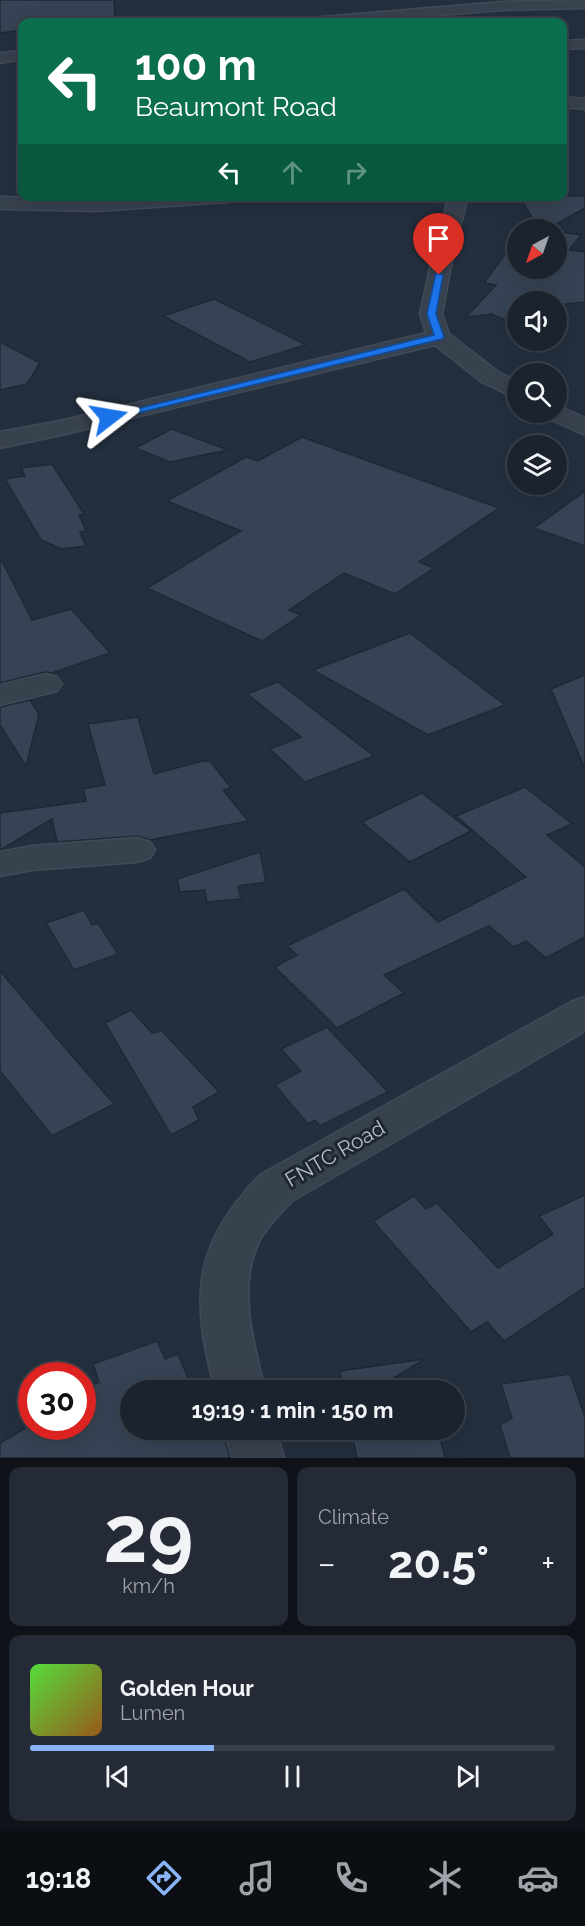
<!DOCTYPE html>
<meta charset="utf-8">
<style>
body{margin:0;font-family:Raleway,sans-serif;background:#242b36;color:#f1f3f6;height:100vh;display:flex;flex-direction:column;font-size:22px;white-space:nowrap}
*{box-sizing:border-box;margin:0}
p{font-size:20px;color:#a0a4aa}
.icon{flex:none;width:33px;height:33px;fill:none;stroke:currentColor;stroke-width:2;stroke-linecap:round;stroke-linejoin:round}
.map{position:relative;height:1458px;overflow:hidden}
.panel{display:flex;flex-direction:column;gap:9px;padding:9px;background:#0f1319;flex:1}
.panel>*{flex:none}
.guide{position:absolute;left:18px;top:18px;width:549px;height:183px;border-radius:12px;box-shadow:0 6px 24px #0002,0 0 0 2px #39404a;background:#0b6e4f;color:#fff;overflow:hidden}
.needle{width:39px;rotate:220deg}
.controls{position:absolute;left:507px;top:219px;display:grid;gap:12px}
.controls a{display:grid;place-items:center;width:60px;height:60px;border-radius:50%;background:#1b232e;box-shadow:0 6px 24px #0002,0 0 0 2px #39404a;font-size:30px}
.speed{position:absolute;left:18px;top:1362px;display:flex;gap:12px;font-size:30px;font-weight:700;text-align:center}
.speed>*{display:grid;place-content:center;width:78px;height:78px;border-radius:50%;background:#1b232e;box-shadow:0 6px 24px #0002,0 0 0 2px #39404a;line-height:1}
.speed .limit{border:9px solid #d22;background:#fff;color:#111}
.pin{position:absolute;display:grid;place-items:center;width:51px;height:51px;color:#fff;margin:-62px -26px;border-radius:50% 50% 50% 0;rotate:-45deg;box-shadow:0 0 6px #0007}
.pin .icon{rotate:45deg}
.me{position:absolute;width:66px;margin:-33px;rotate:76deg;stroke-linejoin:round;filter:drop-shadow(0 0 4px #0008)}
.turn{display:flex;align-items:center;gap:21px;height:126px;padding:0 18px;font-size:27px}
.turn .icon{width:78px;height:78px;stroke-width:2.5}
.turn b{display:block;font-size:42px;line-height:51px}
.lanes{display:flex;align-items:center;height:57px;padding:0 18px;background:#0003;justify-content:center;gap:30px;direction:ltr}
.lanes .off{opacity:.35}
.big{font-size:45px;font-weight:700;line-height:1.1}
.panel .card{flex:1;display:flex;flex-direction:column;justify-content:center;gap:9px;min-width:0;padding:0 21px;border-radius:12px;background:#242b36}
.panel .dial{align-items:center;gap:0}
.dial b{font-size:78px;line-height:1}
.song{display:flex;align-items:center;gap:18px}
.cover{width:72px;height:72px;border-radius:9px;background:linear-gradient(135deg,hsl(110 70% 55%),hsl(30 70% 35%))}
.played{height:6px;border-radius:3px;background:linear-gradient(90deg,#8ab4f8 35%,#39404a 35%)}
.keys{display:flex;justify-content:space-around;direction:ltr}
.heat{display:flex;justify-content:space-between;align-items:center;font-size:33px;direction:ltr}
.panel .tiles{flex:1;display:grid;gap:9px;grid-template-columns:1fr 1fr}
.card:last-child{grid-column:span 2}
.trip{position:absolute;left:120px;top:1380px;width:345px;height:60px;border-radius:30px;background:#1b232e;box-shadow:0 6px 24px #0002,0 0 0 2px #39404a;font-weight:700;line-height:60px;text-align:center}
.tabs{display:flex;height:96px;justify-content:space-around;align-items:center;background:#0b0e12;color:#a0a4aa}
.tabs .icon{width:42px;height:42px}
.tabs .selected{color:#8ab4f8}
.tabs b{font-size:27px;color:#f1f3f6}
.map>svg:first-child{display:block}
</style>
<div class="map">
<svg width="585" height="1458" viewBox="0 0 585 1458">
<rect width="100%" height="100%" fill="#242f3e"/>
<g fill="#364354" stroke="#1f2835" stroke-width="1.5">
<path d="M0 0H114L115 19 85 22H22V30L0 33Z"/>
<path d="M519 196H585V208L546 230H522L524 227 539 229Z"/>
<path d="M556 231 581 235 569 250 585 252V302L556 305V302H518V326L492 314 466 317 496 285 484 283 518 236V268H556Z"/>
<path d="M214 299 306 345 250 362 163 316Z"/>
<path d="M0 342 40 363 27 384 0 390Z"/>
<path d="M172 429 228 450 170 462 135 448Z"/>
<path d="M302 437 499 508 419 562 434 568 395 594 344 573 289 610 301 615 262 641 147 588 241 531 167 501 246 457 258 461Z"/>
<path d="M52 464 84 514 79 515 86 531 80 532 86 546 62 549 41 540 5 479 25 476 21 468Z"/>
<path d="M585 491V546L534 528Z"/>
<path d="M0 557 32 620 71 609 110 653 52 673 45 672 0 683Z"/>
<path d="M410 633 505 705 428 735 313 670Z"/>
<path d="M585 675V769L551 689Z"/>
<path d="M278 682 374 756 305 782 270 749 301 737 247 694Z"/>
<path d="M30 700 39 714 26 766 0 725V707Z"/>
<path d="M138 717 154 774 202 761H210L231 788 223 790 248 821 150 840 137 836 57 842 52 819 0 850V813L86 801 83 789 105 785 88 724Z"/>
<path d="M525 787 572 824 547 835 585 867V937L546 958 526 941 514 947 489 926 384 975 404 993 337 1028 275 967 297 955 287 946 404 889 438 922 526 877 456 816Z"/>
<path d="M422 793 471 831 410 862 362 822Z"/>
<path d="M260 852 266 882 238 886 241 899 207 902 205 890 180 892 177 879Z"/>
<path d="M84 910 92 925 98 923 118 954 74 970 46 923Z"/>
<path d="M0 971 67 1050 114 1104 52 1136 0 1071Z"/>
<path d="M131 1010 152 1033 162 1031 219 1092 193 1107 199 1120 171 1135 105 1023Z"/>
<path d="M327 1027 388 1092 320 1126 315 1120 308 1124 275 1085 301 1071 281 1049Z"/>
<path d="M585 1195V1287L504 1341 487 1322 471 1332 373 1221 414 1196 426 1209 437 1203 498 1268 553 1234 539 1216Z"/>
<path d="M157 1341 165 1359 178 1354 193 1390H130V1430H222L230 1458H0V1443L29 1426H82V1389L99 1382 93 1364Z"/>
<path d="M425 1359 374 1390H344L340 1371Z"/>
<path d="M570 1374 585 1417V1458H510L500 1425 512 1418 501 1384Z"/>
<path d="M351 1430H438L445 1458H357Z"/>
</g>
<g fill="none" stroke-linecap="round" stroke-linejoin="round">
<g stroke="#414a57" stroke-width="3">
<g id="minor">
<path d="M585 0V8L502 10 354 22H303L310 18 502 2Z"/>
<path d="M585 40V48L562 49V41Z"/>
<path d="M22 51V59L0 63V53Z"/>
<path d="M562 97 585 99V109L562 107Z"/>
<path d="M138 196H236L234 200 227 202 97 211 0 209V197L97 199Z"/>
<path d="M449 196H468L453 255 442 314 449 334 498 372 518 382V399L482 382 435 345 65 434 0 448V432L65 420 426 333 420 314 433 255Z"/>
<path d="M556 405 585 418V435L545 417 542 412H556Z"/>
<path d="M46 674 57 677 62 684 57 691 0 705V685Z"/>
<path d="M137 838 150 842 155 850 150 858 137 862 32 870 0 876V852L32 846Z"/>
<path d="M585 997V1031L292 1201C281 1213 268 1225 260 1240 236 1286 254 1344 265 1390H215C191 1298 191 1247 260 1175L571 1002Z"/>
<path d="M224 1430H276L284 1458H232Z"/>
</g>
</g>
<use href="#minor" fill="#38414e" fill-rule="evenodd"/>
</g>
<path fill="#1a73e8" stroke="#114b97" stroke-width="1.5" d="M436 273 443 275 436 314 444 337 442 339 109 420 104 417 434 335 427 314Z"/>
<g text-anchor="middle" stroke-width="6" stroke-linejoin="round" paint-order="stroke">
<g font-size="21" fill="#b4bcc9" stroke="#1d2633">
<text transform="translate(335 1154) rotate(-30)" y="7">FNTC Road</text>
</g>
</g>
</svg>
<div class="controls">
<a><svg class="needle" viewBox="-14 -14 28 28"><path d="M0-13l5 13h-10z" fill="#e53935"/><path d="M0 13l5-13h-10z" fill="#a0a4aa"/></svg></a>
<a><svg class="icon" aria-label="sound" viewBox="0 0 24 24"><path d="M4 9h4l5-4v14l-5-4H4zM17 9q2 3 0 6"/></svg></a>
<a><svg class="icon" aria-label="search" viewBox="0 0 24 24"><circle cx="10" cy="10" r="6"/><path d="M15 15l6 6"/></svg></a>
<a><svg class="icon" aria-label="layers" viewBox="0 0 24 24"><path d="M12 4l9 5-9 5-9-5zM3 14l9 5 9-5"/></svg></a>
</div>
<div class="speed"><div class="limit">30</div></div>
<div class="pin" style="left:439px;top:275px;background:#d93025"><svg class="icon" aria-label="arrive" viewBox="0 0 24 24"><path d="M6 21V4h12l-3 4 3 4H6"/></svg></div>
<svg class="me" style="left:109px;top:417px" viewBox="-20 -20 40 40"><path d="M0-17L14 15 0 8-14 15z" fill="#1a73e8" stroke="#fff" stroke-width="4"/></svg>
<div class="trip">19:19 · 1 min · 150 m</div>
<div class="guide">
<div class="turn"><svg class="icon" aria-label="left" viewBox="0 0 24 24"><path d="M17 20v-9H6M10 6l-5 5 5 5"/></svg><div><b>100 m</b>Beaumont Road</div></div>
<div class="lanes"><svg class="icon" aria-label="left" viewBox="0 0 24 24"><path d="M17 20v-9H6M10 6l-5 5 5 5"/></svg><svg class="icon off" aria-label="ahead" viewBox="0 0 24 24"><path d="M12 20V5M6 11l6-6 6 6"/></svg><svg class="icon off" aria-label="right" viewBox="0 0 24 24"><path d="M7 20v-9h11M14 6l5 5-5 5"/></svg></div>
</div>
</div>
<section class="panel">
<div class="tiles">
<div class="card dial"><b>29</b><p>km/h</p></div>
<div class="card"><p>Climate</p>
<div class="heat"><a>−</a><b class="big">20.5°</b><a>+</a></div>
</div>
<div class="card">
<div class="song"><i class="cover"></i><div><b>Golden Hour</b><p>Lumen</p></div></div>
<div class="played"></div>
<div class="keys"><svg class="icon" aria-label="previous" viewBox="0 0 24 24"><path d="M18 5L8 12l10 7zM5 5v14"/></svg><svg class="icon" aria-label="pause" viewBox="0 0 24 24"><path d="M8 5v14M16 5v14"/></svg><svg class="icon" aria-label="next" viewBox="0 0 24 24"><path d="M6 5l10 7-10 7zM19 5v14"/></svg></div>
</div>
</div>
</section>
<nav class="tabs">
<b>19:18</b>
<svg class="icon selected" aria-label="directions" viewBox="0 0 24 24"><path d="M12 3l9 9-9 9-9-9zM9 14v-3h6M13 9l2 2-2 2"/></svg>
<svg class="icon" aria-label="music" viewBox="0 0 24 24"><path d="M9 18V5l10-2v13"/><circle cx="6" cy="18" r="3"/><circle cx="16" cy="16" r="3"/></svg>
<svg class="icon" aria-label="phone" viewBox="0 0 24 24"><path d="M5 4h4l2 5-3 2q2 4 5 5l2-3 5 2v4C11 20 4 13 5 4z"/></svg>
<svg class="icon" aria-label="climate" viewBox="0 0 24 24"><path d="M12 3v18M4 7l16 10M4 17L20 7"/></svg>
<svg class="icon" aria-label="car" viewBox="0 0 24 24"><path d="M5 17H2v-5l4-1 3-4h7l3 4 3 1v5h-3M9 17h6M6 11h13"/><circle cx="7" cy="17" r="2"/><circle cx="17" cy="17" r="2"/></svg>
</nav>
